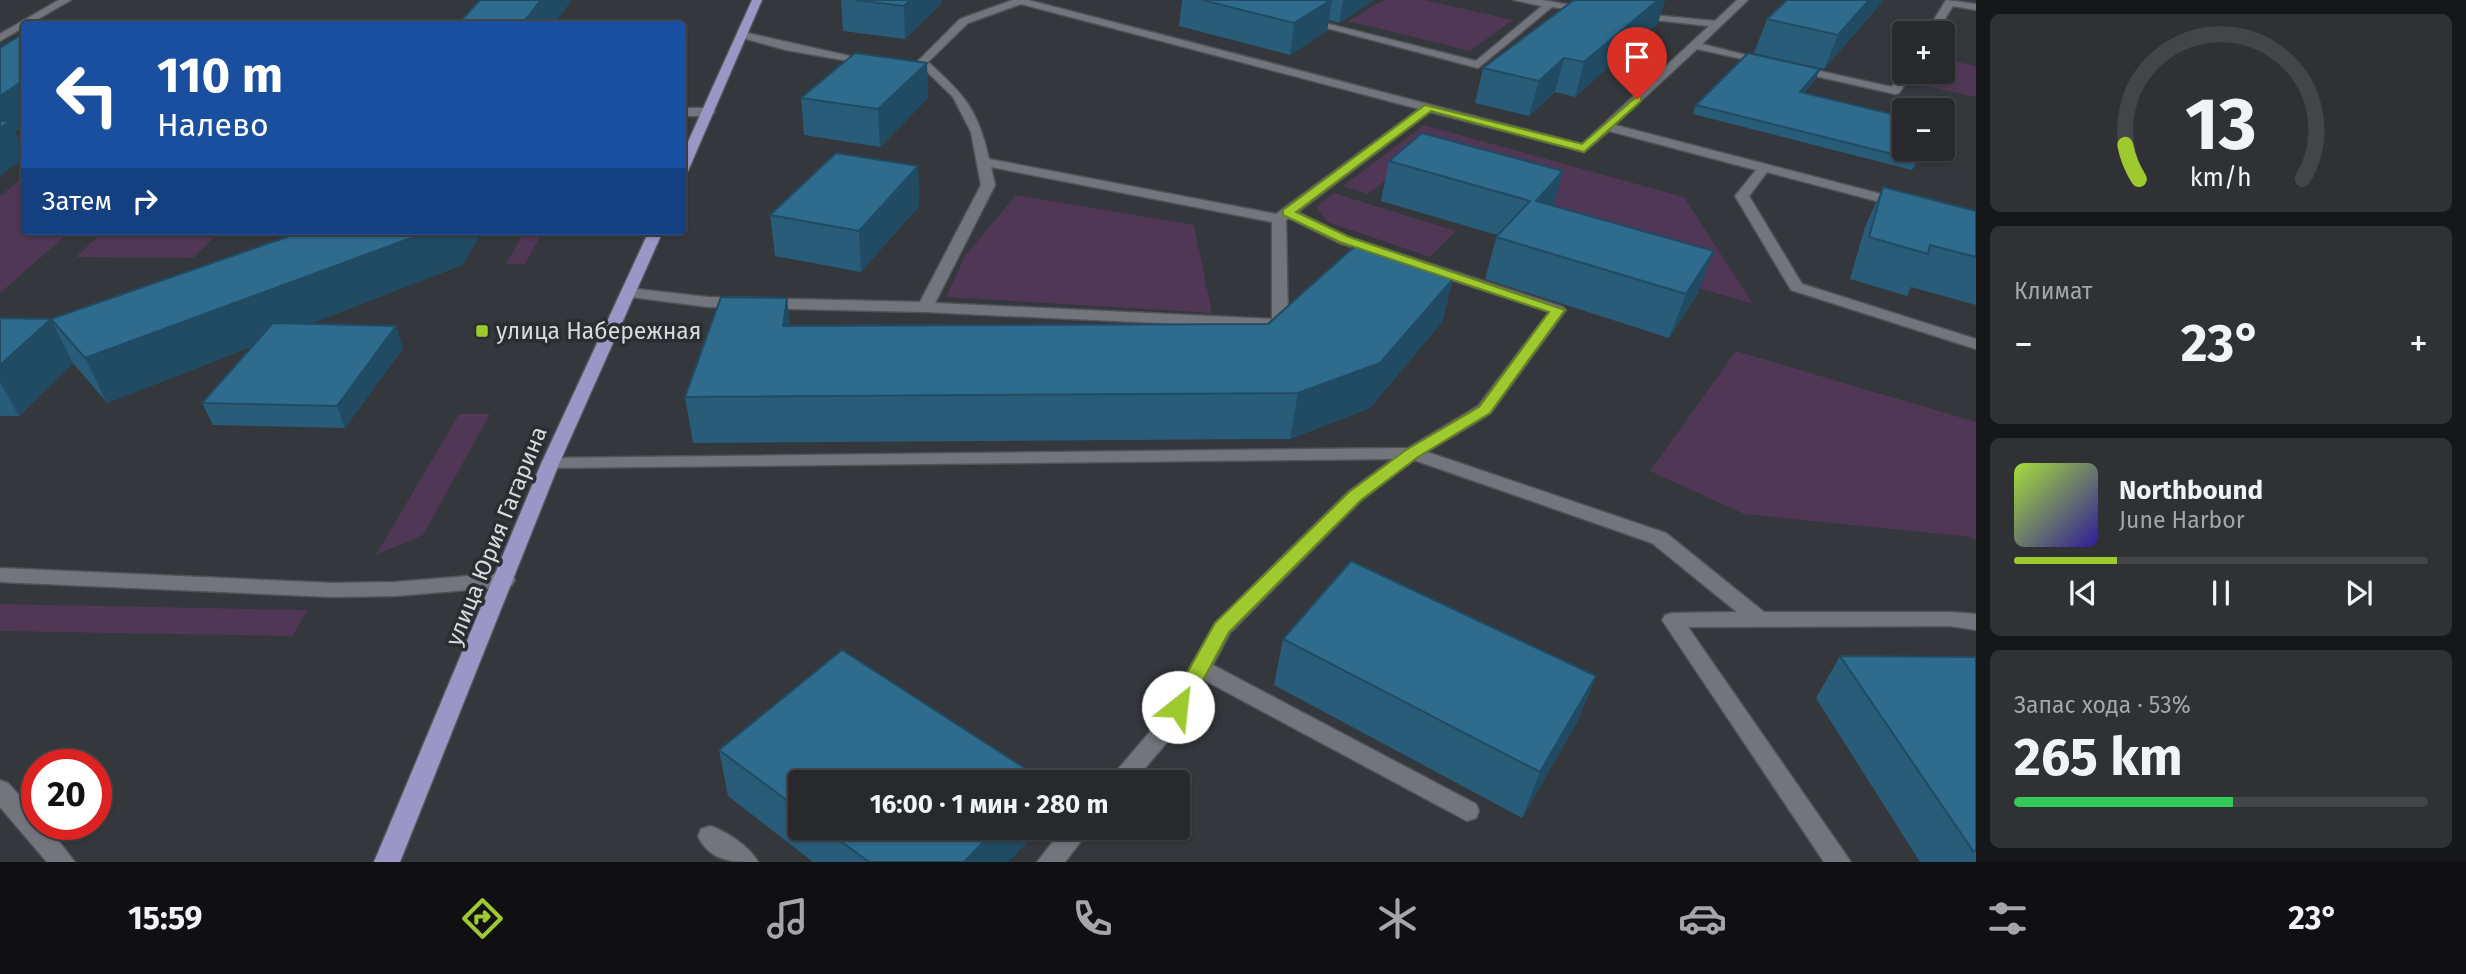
<!DOCTYPE html>
<html lang="ru">
<meta charset="utf-8">
<style>
body{margin:0;font-family:"Fira Sans",sans-serif;background:#2f3135;color:#f1f3f6;height:100vh;display:flex;flex-direction:column;font-size:26px;white-space:nowrap}
*{box-sizing:border-box;margin:0}
p{font-size:23px;color:#a4a6aa}
.icon{flex:none;width:38px;height:38px;fill:none;stroke:currentColor;stroke-width:2;stroke-linecap:round;stroke-linejoin:round}
.map{position:relative;flex:1;overflow:hidden}
.panel{display:flex;flex-direction:column;gap:14px;padding:14px;background:#151719;width:490px}
.panel>*{flex:none}
.top-card{position:absolute;left:21px;top:21px;width:665px;height:214px;border-radius:7px;box-shadow:0 2px 5px #0004,0 0 0 2px #434549;background:#1a4fa0;color:#fff;overflow:hidden}
.fabs{position:absolute;left:1892px;top:21px;display:grid;gap:14px}
.fabs a{display:grid;place-items:center;width:63px;height:63px;border-radius:7px;background:#27292d;box-shadow:0 2px 5px #0004,0 0 0 2px #434549;font-size:35px}
.speed{position:absolute;left:21px;top:749px;display:flex;gap:14px;font-size:35px;font-weight:700;text-align:center}
.speed>*{display:grid;place-content:center;width:91px;height:91px;border-radius:50%;background:#27292d;box-shadow:0 2px 5px #0004,0 0 0 2px #434549;line-height:1}
.speed .limit{border:10px solid #d22;background:#fff;color:#111}
.pin{position:absolute;display:grid;place-items:center;width:60px;height:60px;color:#fff;margin:-72px -30px;border-radius:50% 50% 50% 0;rotate:-45deg;box-shadow:0 0 7px #0007}
.pin .icon{rotate:45deg}
.me{position:absolute;width:77px;margin:-38px;rotate:29deg;stroke-linejoin:round;filter:drop-shadow(0 0 5px #0008)}
.turn{display:flex;align-items:center;gap:24px;height:147px;padding:0 21px;font-size:32px}
.turn .icon{width:91px;height:91px;stroke-width:2.5}
.turn b{display:block;font-size:49px;line-height:60px}
.then{display:flex;align-items:center;height:66px;padding:0 21px;background:#0003;gap:14px;font-size:26px}
.big{font-size:52px;font-weight:700;line-height:1.1}
.panel .card{flex:1;display:flex;flex-direction:column;justify-content:center;gap:10px;min-width:0;padding:0 24px;border-radius:10px;background:#2f3135}
.panel .dial{align-items:center;gap:0}
.dial svg{height:182px;overflow:visible;fill:none;stroke:#434549;stroke-width:7;stroke-linecap:round;text-anchor:middle}
.dial text{fill:#f1f3f6;stroke:none}
.song{display:flex;align-items:center;gap:21px}
.cover{width:84px;height:84px;border-radius:10px;background:linear-gradient(135deg,hsl(80 70% 55%),hsl(250 70% 35%))}
.played{height:7px;border-radius:4px;background:linear-gradient(90deg,#9eca2f 25%,#434549 25%)}
.keys{display:flex;justify-content:space-around;direction:ltr}
.heat{display:flex;justify-content:space-between;align-items:center;font-size:38px;direction:ltr}
.charge{height:10px;border-radius:5px;background:linear-gradient(90deg,#34c759 53%,#434549 0)}
.trip{position:absolute;left:788px;top:770px;width:402px;height:70px;border-radius:7px;background:#27292d;box-shadow:0 2px 5px #0004,0 0 0 2px #434549;font-weight:700;line-height:70px;text-align:center}
.tab-bar{display:flex;height:112px;justify-content:space-around;align-items:center;background:#101012;color:#a4a6aa}
.tab-bar .icon{width:49px;height:49px}
.tab-bar .on{color:#9eca2f}
.tab-bar b{font-size:32px;color:#f1f3f6}
main{display:flex;flex:1;min-height:0}
.map>svg:first-child{display:block}
</style>
<main>
<div class="map">
<svg width="1976" height="862" viewBox="0 0 1976 862">
<rect width="100%" height="100%" fill="#34373c"/>
<g fill="#4f3755">
<path d="M1384 0H1424L1513 20 1470 51 1348 21Z"/>
<path d="M1943 59 1976 66V97L1907 82 1912 72H1942Z"/>
<path d="M1424 125 1684 197 1753 304 1537 241 1406 165 1368 194 1343 186Z"/>
<path d="M24 177V231H71L0 293V196Z"/>
<path d="M1334 193 1456 231 1430 257 1327 222 1316 207Z"/>
<path d="M1016 195 1194 225 1212 313 946 297 965 256Z"/>
<path d="M104 231H220L193 258 76 257Z"/>
<path d="M525 231H543L525 264H506Z"/>
<path d="M1736 351 1976 422V541L1971 537 1744 514 1650 471Z"/>
<path d="M459 414H490L423 535 376 555Z"/>
<path d="M0 604 308 610 292 636 0 631Z"/>
</g>
<g fill="none" stroke-linecap="round" stroke-linejoin="round">
<g stroke="#515357" stroke-width="3">
<g id="minor">
<path d="M59 0H71L0 41V34Z"/>
<path d="M1013 0H1028L1582 144 1709 26 1637 18 1633 17V13L1715 21 1737 0H1748L1702 44 1770 61V65L1697 49 1615 125 1904 200 1906 203 1899 207 1767 172 1749 196 1802 284 1976 339V349L1791 290 1735 196 1756 170 1609 131 1584 152 1430 112 1298 212 1349 237 1563 307 1566 310 1490 414 1427 452 1666 533 1764 612H1950L1976 614V630L1950 626 1688 627 1851 862H1824L1662 620 1665 615 1672 613 1737 612 1652 543 1414 460 1362 500 1230 633 1213 665 1476 804 1479 811 1476 818 1467 821 1204 680 1176 732 1133 782H1107L1160 720 1215 623 1348 492 1393 459 544 468 541 464 544 460 550 458 1408 448 1478 406 1549 312 1339 243 1289 218 1286 220 1288 324 1280 329 925 312 708 307 623 296 620 293 623 290 628 288 708 297 920 302 981 185 971 132 953 97 917 62 960 19ZM1021 4 1419 109 1276 214 989 159C978 110 965 95 928 62L968 23ZM991 167 1272 222V319L935 303 995 185Z"/>
<path d="M1514 0H1542L1593 9 1588 12 1552 7 1478 68 1300 21 1305 18 1476 61 1542 6Z"/>
<path d="M1946 0 1976 4V10L1953 6 1936 33H1926Z"/>
<path d="M743 32 876 62 871 65 786 50 739 37V33Z"/>
<path d="M1797 66 1892 87 1903 70 1913 72 1899 93 1895 94 1793 71 1791 69Z"/>
<path d="M682 108H709L715 112 709 116H682Z"/>
<path d="M0 568 332 583 395 582 505 573 512 575 515 580 512 585 505 587 395 596 332 597 0 582Z"/>
<path d="M0 780 8 783 37 815V824H45L75 862H47L0 807Z"/>
<path d="M710 826C726 831 750 847 758 862 733 862 710 862 698 836L701 829Z"/>
<path d="M1064 828H1091L1065 862H1037Z"/>
</g>
</g>
<g stroke="#515357" stroke-width="3">
<g id="major">
<path d="M752 0H762L688 171 682 175V155Z"/>
<path d="M649 231H663L559 464 400 862H374L541 464Z"/>
</g>
</g>
<use href="#minor" fill="#72767c" fill-rule="evenodd"/>
<use href="#major" fill="#9b96c6" fill-rule="evenodd"/>
</g>
<g fill="#285c79">
<path d="M841 0H942V3L905 39 843 31Z"/>
<path d="M1182 0H1374L1339 23 1329 20 1327 31 1290 55 1179 26Z"/>
<path d="M1574 0H1665L1658 23 1575 97 1555 92 1529 116 1475 103 1483 68Z"/>
<path d="M1884 0 1824 69 1754 53 1767 19Z"/>
<path d="M927 63 928 98 880 147 804 135 801 98Z"/>
<path d="M1816 79 1804 93 1926 149 1912 170 1693 114 1696 105Z"/>
<path d="M1389 161 1553 205 1698 293 1669 338 1485 279 1497 235 1381 201Z"/>
<path d="M918 166 919 206 861 272 775 256 770 215Z"/>
<path d="M1883 187 1976 211V305L1911 287 1907 296 1850 279 1865 227Z"/>
<path d="M304 231H483L462 265 309 324 403 348 345 428 213 425 202 403 253 346 107 403 73 363 19 416H0V318L51 319Z"/>
<path d="M1453 279 1442 322 1370 408 1290 439 693 443 685 397 790 325 1268 324Z"/>
<path d="M1283 639 1596 676 1577 722 1522 818 1274 685Z"/>
<path d="M1840 656 1976 657V862H1920L1816 698Z"/>
<path d="M719 750 800 782V828H1040L1008 862H813L728 796Z"/>
</g>
<g fill="#204b63">
<path d="M541 0H572L554 24H522Z"/>
<path d="M910 0H942V3L905 39 904 6Z"/>
<path d="M1331 0H1332L1327 31 1290 55 1294 23Z"/>
<path d="M1343 0H1374L1339 23Z"/>
<path d="M1658 0H1665L1658 23 1575 97 1584 62Z"/>
<path d="M1869 0H1884L1824 69 1838 35Z"/>
<path d="M1564 58 1555 92 1529 116 1539 81Z"/>
<path d="M927 63 928 98 880 147 878 109Z"/>
<path d="M1820 69 1816 79 1796 102 1800 92Z"/>
<path d="M24 80V125L15 132 24 150V158L0 176V96Z"/>
<path d="M1924 149H1926L1912 170 1916 160Z"/>
<path d="M918 166 919 206 861 272 859 231Z"/>
<path d="M1563 171 1552 211 1536 201Z"/>
<path d="M430 231H483L462 265 107 403 85 358Z"/>
<path d="M1714 251 1698 293 1669 338 1686 294Z"/>
<path d="M1453 279 1442 322 1370 408 1290 439 1298 393Z"/>
<path d="M787 298 792 342 783 326Z"/>
<path d="M51 319 73 363 19 416 0 382V365Z"/>
<path d="M396 326 403 348 345 428 337 406Z"/>
<path d="M1596 676 1577 722 1522 818 1540 772Z"/>
<path d="M997 828H1040L1008 862H964Z"/>
</g>
<g fill="#2e6b8d" stroke="#204b63" stroke-width="2">
<path d="M480 0H541L522 24H458Z"/>
<path d="M855 0H910L904 6Z"/>
<path d="M1202 0H1331L1294 23Z"/>
<path d="M1574 0H1658L1584 62 1564 58 1539 81 1483 68Z"/>
<path d="M1787 0H1869L1838 35 1767 19Z"/>
<path d="M24 33V80L0 96V48Z"/>
<path d="M855 53 927 63 878 109 801 98Z"/>
<path d="M1748 53 1820 69 1800 92 1904 117V149H1924L1916 160 1696 105Z"/>
<path d="M0 121H10L0 128Z"/>
<path d="M1422 133 1563 171 1536 201 1714 251 1686 294 1496 237 1530 201 1389 161Z"/>
<path d="M836 153 918 166 859 231 770 215Z"/>
<path d="M1883 187 1976 211V257L1930 245 1928 254 1869 237Z"/>
<path d="M304 231H430L85 358 51 319Z"/>
<path d="M1355 246 1453 279 1380 363 1298 393 685 397 721 297 787 298 783 326 1268 324Z"/>
<path d="M0 318 51 319 0 365Z"/>
<path d="M273 323 396 326 337 406 202 403Z"/>
<path d="M1351 561 1596 676 1540 772 1283 639Z"/>
<path d="M842 650 1043 780 1040 782H800V810L719 750Z"/>
<path d="M1840 656 1976 657V851H1973Z"/>
<path d="M823 828H997L964 862H869Z"/>
</g>
<path fill="#9eca2f" stroke="#67831f" stroke-width="2" d="M1637 96 1641 97V101L1584 152 1431 111 1296 212 1349 237 1565 310 1490 413 1418 457 1361 500 1229 632 1186 712H1171L1168 707 1215 623 1349 492 1406 450 1479 407 1549 312 1340 242 1283 215V210L1425 105 1582 144Z"/>
<rect fill="#9eca2f" stroke="#2a2d32" stroke-width="2.5" x="475" y="324" width="14" height="14" rx="3.5"/>
<g text-anchor="middle" stroke-width="7" stroke-linejoin="round" paint-order="stroke">
<g font-size="23" fill="#d8dadd" stroke="#2a2d32" text-anchor="start">
<text x="496" y="339">улица Набережная</text>
</g>
<g font-size="23" fill="#d8dadd" stroke="#2a2d32">
<text transform="translate(496 536) rotate(-68)" y="8">улица Юрия Гагарина</text>
</g>
</g>
</svg>
<div class="fabs">
<a>+</a>
<a>−</a>
</div>
<div class="speed"><div class="limit">20</div></div>
<div class="pin" style="left:1637px;top:99px;background:#d93025"><svg class="icon" aria-label="arrive" viewBox="0 0 24 24"><path d="M6 21V4h12l-3 4 3 4H6"/></svg></div>
<svg class="me" style="left:1178px;top:707px" viewBox="-20 -20 40 40"><circle r="19" fill="#fff"/><path d="M0-13L10 11 0 6-10 11z" fill="#9eca2f"/></svg>
<div class="trip">16:00 · 1 мин · 280 m</div>
<div class="top-card">
<div class="turn"><svg class="icon" aria-label="left" viewBox="0 0 24 24"><path d="M17 20v-9H6M10 6l-5 5 5 5"/></svg><div><b>110 m</b>Налево</div></div>
<div class="then">Затем<svg class="icon" aria-label="right" viewBox="0 0 24 24"><path d="M7 20v-9h11M14 6l5 5-5 5"/></svg></div>
</div>
</div>
<section class="panel">
<div class="card dial"><svg viewBox="0 0 100 80">
<path d="M14 69A42 42 0 1 1 86 69"/>
<path d="M14 69A42 42 0 0 1 8 54" stroke="#9eca2f"/>
<text x="50" y="56" font-size="32" font-weight="700">13</text>
<text x="50" y="72" font-size="11">km/h</text>
</svg></div>
<div class="card"><p>Климат</p>
<div class="heat"><a>−</a><b class="big">23°</b><a>+</a></div>
</div>
<div class="card">
<div class="song"><i class="cover"></i><div><b>Northbound</b><p>June Harbor</p></div></div>
<div class="played"></div>
<div class="keys"><svg class="icon" aria-label="previous" viewBox="0 0 24 24"><path d="M18 5L8 12l10 7zM5 5v14"/></svg><svg class="icon" aria-label="pause" viewBox="0 0 24 24"><path d="M8 5v14M16 5v14"/></svg><svg class="icon" aria-label="next" viewBox="0 0 24 24"><path d="M6 5l10 7-10 7zM19 5v14"/></svg></div>
</div>
<div class="card"><p>Запас хода · 53%</p><b class="big">265 km</b><div class="charge"></div></div>
</section>
</main>
<nav class="tab-bar">
<b>15:59</b>
<svg class="icon on" aria-label="directions" viewBox="0 0 24 24"><path d="M12 3l9 9-9 9-9-9zM9 14v-3h6M13 9l2 2-2 2"/></svg>
<svg class="icon" aria-label="music" viewBox="0 0 24 24"><path d="M9 18V5l10-2v13"/><circle cx="6" cy="18" r="3"/><circle cx="16" cy="16" r="3"/></svg>
<svg class="icon" aria-label="phone" viewBox="0 0 24 24"><path d="M5 4h4l2 5-3 2q2 4 5 5l2-3 5 2v4C11 20 4 13 5 4z"/></svg>
<svg class="icon" aria-label="climate" viewBox="0 0 24 24"><path d="M12 3v18M4 7l16 10M4 17L20 7"/></svg>
<svg class="icon" aria-label="car" viewBox="0 0 24 24"><path d="M5 17H2v-5l4-1 3-4h7l3 4 3 1v5h-3M9 17h6M6 11h13"/><circle cx="7" cy="17" r="2"/><circle cx="17" cy="17" r="2"/></svg>
<svg class="icon" aria-label="filters" viewBox="0 0 24 24"><path d="M4 7h16M4 17h16"/><circle cx="9" cy="7" r="2"/><circle cx="15" cy="17" r="2"/></svg>
<b>23°</b>
</nav>
